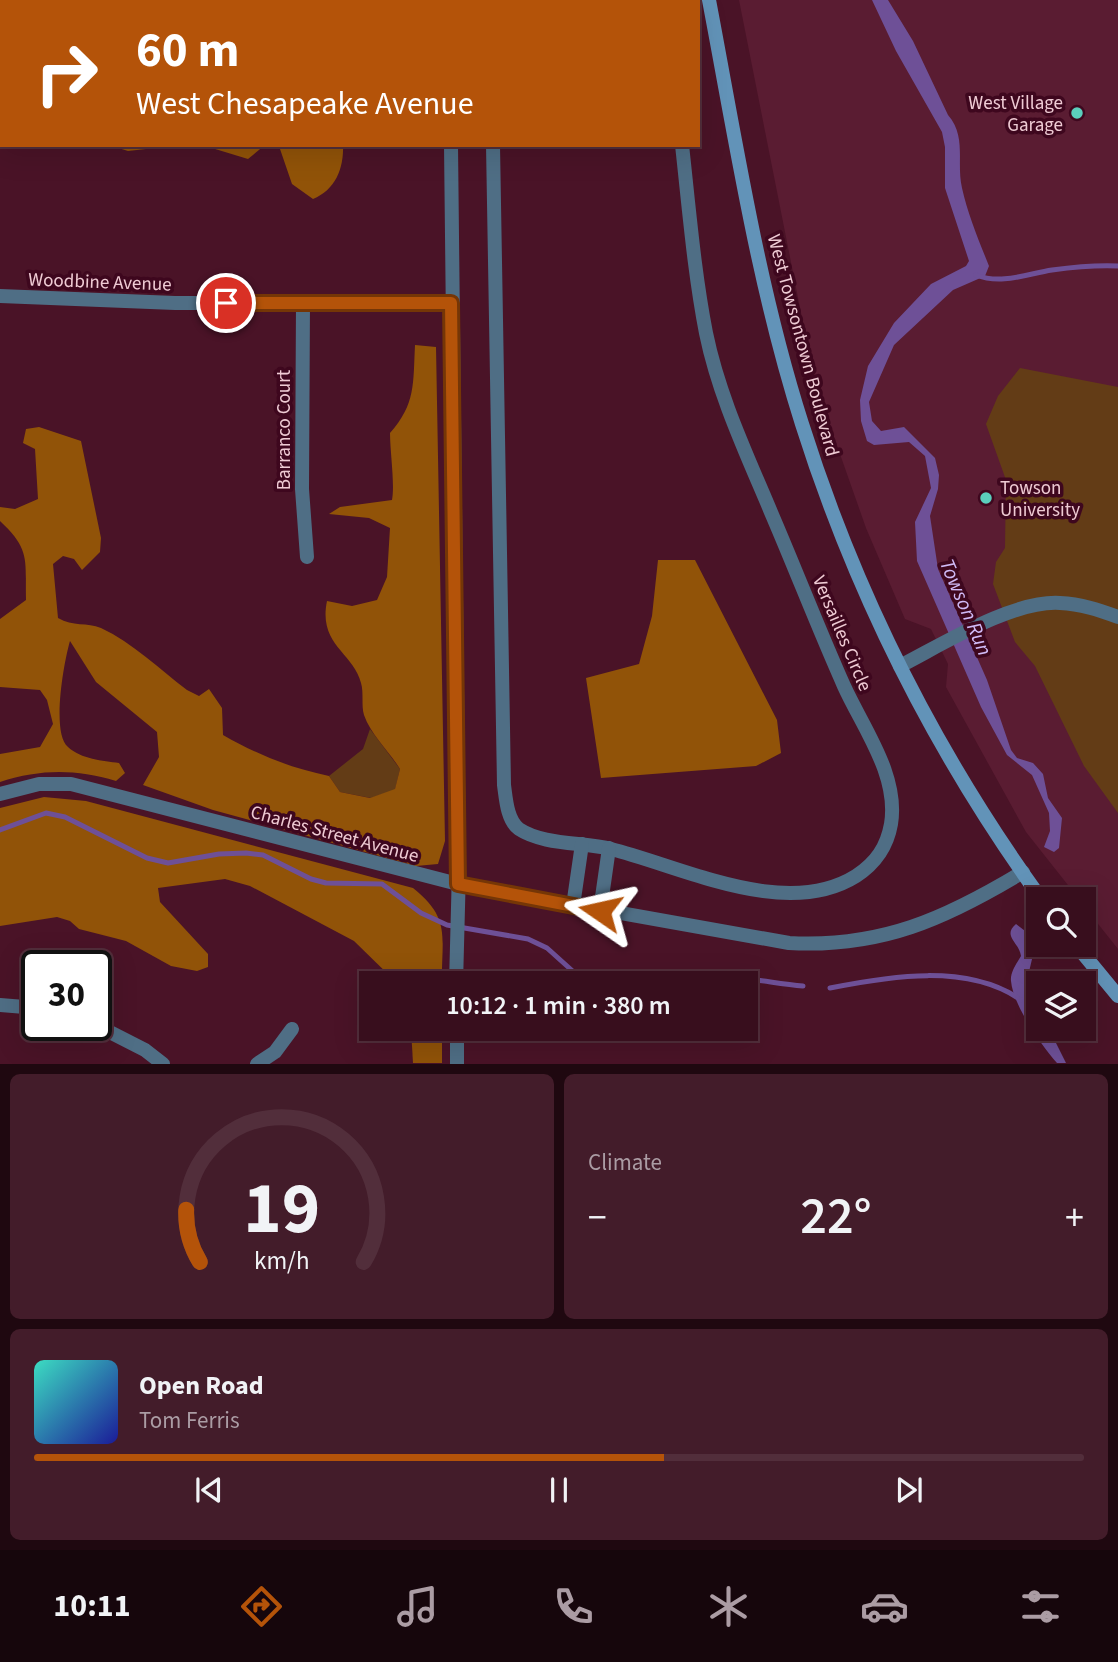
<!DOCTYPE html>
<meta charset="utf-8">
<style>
body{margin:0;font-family:"Source Sans 3",sans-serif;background:#431c2a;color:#f1f3f6;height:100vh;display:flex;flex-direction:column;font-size:26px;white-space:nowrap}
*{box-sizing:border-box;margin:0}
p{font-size:23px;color:#ab9ca4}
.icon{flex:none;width:38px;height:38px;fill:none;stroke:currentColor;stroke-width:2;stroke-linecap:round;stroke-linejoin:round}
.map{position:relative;height:1064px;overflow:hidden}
.sheet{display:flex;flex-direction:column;gap:10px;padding:10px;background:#1f0810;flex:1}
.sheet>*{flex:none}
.hud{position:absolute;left:0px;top:0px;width:700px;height:147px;box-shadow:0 7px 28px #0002,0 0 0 2px #522e3b;background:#b45309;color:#fff;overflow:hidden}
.tools{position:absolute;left:1026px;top:887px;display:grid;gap:14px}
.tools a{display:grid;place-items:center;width:70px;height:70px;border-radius:0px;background:#380e1d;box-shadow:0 7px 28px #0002,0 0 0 2px #522e3b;font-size:35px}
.speed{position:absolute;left:21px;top:950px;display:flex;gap:14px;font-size:35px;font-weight:700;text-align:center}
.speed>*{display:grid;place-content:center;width:91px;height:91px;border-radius:50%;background:#380e1d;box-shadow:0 7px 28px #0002,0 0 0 2px #522e3b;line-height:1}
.speed .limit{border:4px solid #111;border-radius:10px;background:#fff;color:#111}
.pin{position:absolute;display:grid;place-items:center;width:60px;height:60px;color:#fff;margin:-30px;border:4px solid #fff;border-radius:50%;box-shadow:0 2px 7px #0007}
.me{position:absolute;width:77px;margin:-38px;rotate:281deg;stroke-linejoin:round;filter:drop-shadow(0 0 5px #0008)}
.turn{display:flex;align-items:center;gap:24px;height:147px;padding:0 21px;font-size:32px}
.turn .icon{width:91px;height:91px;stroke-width:2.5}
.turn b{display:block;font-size:49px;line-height:60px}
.big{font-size:52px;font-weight:600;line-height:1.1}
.sheet .card{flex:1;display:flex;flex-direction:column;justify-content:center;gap:10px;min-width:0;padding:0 24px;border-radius:10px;background:#431c2a}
.sheet .dial{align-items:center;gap:0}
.dial svg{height:182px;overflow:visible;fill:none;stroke:#522e3b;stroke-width:7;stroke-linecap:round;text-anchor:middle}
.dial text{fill:#f1f3f6;stroke:none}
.song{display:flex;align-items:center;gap:21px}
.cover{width:84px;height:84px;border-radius:10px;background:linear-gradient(135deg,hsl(170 70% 55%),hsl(240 70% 35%))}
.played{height:7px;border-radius:4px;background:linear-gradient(90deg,#b45309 60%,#522e3b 60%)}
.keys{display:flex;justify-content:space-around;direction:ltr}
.heat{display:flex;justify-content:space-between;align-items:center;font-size:38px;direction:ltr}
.sheet .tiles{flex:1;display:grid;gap:10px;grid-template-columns:1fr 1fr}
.card:last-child{grid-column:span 2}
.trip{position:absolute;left:359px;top:971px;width:399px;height:70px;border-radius:0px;background:#380e1d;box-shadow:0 7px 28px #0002,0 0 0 2px #522e3b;font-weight:600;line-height:70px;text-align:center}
.tabs{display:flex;height:112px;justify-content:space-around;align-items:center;background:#16060c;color:#ab9ca4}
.tabs .icon{width:49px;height:49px}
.tabs .current{color:#b45309}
.tabs b{font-size:32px;color:#f1f3f6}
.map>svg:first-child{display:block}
</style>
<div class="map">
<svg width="1118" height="1064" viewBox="0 0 1118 1064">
<rect width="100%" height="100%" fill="#4a1327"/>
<path fill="#5a1c32" d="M739 0H1118V949L1083 905V900L1079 899 1026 832 946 687 948 664 931 629 905 619 866 528 821 400 810 358Z"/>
<g fill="#633c16">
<path d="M1020 368 1118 387V813L1084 766 1035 666 1015 642 993 584 996 562 1005 548 1006 480 986 424 998 396Z"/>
<path d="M370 729 400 769 395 790 371 798 340 792 329 776 363 749Z"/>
</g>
<g fill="#915308">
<path d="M109 145H182L128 151Z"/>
<path d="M202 145H265L248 159Z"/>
<path d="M274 145H343C344 169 335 190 313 199L292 184 280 149Z"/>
<path d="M415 345 436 347 445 841 438 864 416 866 213 810 143 785 159 757 157 732 96 682 70 641C64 661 51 733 68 747 81 759 103 761 119 763L125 773 116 781C75 769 41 769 0 782V754L40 747 53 724 47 700 40 690 0 687V619L26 600C25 560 31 550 0 521V507L15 509 38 499 35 449 23 443 26 429 39 427 81 441 101 538 100 552 82 570 74 559 63 556 53 564 58 618C73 627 87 622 101 628 133 643 159 669 187 690L199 696 209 689 222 708 223 735C258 755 291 768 329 776L340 792 370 798 395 789 400 769C389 751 371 735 364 715 361 705 364 693 361 683 353 652 318 645 327 601L352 606 377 600 387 577 390 528 369 518 329 514 340 507 392 500C395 484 390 452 390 433 416 404 413 383 415 345Z"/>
<path d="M658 560H695L777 720 781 753 756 766 601 778 586 678 639 664 652 616Z"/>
<path d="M44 797 86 801 413 888C452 919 441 937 442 983H397L354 941 250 886 225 879 158 888 160 902 208 954V967L197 971 171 966 126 941 79 929 70 921 57 917 0 926V808Z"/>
<path d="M411 1029H442V1063H413Z"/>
</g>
<g fill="#6e5097">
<path d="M872 0H888L913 41 948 115C967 137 956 162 962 188 968 215 979 241 989 266L985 276 953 290 894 345 869 402 872 421 881 431 904 427 935 458 939 475 938 489 930 516 938 569 987 680 1011 750 1017 758 1033 763 1043 774 1048 798 1062 818 1059 848 1054 852 1044 847 1050 831 1049 813 1032 775 1007 755 981 707 917 561 915 522 931 488 925 456 909 442 874 445 867 441 861 421 860 400 868 366 894 323 931 284 966 266 969 261 945 188V147L942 132 896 51Z"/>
<path d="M1016 924 1029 934 1033 955 1028 976V995L1038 1011V1029H1049L1066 1063H1057C1041 1045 1013 1005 1011 981 1010 972 1017 963 1021 956 1019 942 1002 936 1016 924Z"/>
</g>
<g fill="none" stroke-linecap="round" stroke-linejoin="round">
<g stroke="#6e5097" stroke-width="5">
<path d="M976 275C1001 285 1027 274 1052 270 1074 267 1096 265 1118 266"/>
<path d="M0 830 46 813 65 817 147 858 168 863 219 854 246 853 263 855 311 879 326 883 382 884 421 913 447 925 528 939 547 948 587 984"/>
<path d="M674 984C717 969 759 982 803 986"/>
<path d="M830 988C889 976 968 963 1021 1000"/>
</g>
<g stroke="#4f6e85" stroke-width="14">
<path d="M132 0 133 2"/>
<path d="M441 0V2"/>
<path d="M647 0 648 2"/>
<path d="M156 2 157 0"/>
<path d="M493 2V0"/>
<path d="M451 145 459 869 456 984"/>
<path d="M493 145 504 785C506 799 507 820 519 829 543 845 583 842 611 849 683 867 786 920 856 876 876 863 887 847 891 824 899 775 863 728 844 686 819 630 797 573 773 517 748 457 719 397 706 333 694 271 689 208 682 145"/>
<path d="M0 296 175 303H451"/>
<path d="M303 302 302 489 307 557"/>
<path d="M900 666C943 644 1013 600 1060 603 1081 604 1099 610 1118 617"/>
<path d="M0 794 39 784H71L458 884 789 943C881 948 945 919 1023 872"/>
<path d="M573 906 582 844"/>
<path d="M600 911 609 848"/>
<path d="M0 1005 37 1008"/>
<path d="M96 1025 145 1050 163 1064"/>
<path d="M457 1029V1064"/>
<path d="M257 1064 275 1052 292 1029"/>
</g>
<g stroke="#6293b8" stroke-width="14">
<path d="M709 0C736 142 758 286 802 424 856 595 937 755 1042 900"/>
<path d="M1076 945 1118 996"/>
</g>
</g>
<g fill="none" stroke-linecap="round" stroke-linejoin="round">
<g stroke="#753606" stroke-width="18">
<path id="route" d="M226 303H451L458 884 600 911"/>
</g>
<use href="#route" stroke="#b45309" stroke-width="12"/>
</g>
<g fill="#5bcebc" stroke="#3e071e" stroke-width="2.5">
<circle cx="1077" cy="113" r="7"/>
<circle cx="986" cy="498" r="7"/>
</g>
<g text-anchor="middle" stroke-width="7" stroke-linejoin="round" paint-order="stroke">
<g font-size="19" fill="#efcbd4" stroke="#3e071e" text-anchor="end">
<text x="1063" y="109">West Village<tspan x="1063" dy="22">Garage</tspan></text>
<text x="1000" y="494" text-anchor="start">Towson<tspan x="1000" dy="22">University</tspan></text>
</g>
<g font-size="19" fill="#efcbd4" stroke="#3e071e">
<text transform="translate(100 281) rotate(2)" y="7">Woodbine Avenue</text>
<text transform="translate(804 345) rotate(75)" y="7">West Towsontown Boulevard</text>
<text transform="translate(283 430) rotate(-90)" y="7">Barranco Court</text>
<text transform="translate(843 633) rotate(67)" y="7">Versailles Circle</text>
<text transform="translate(335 833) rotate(15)" y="7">Charles Street Avenue</text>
</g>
<g font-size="21" font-style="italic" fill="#d0baf6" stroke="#3e071e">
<text transform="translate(966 607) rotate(67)" y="7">Towson Run</text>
</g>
</g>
</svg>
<div class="tools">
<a><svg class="icon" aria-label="search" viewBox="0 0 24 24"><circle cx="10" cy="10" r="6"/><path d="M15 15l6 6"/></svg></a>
<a><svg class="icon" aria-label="layers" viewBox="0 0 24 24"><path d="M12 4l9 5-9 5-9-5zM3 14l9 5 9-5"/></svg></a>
</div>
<div class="speed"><div class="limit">30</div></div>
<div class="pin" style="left:226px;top:303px;background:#d93025"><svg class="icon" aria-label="arrive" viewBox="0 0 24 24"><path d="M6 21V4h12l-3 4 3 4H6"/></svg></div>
<svg class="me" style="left:600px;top:911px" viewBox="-20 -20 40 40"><path d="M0-17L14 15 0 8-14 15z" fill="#b45309" stroke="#fff" stroke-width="4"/></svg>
<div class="trip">10:12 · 1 min · 380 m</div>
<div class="hud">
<div class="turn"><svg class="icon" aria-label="right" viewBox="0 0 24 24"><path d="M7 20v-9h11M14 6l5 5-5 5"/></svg><div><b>60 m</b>West Chesapeake Avenue</div></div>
</div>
</div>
<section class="sheet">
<div class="tiles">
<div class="card dial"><svg viewBox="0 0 100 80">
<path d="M14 69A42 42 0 1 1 86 69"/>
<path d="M14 69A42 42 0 0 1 8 46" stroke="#b45309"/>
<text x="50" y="56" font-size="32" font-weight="700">19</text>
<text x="50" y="72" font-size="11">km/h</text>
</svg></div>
<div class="card"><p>Climate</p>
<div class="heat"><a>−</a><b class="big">22°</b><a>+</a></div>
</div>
<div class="card">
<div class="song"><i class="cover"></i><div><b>Open Road</b><p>Tom Ferris</p></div></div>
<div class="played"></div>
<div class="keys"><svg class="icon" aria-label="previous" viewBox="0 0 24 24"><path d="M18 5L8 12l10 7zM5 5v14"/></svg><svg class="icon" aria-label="pause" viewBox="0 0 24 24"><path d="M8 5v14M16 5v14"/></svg><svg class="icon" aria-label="next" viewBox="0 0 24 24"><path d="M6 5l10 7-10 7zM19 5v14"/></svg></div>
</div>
</div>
</section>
<nav class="tabs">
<b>10:11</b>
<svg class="icon current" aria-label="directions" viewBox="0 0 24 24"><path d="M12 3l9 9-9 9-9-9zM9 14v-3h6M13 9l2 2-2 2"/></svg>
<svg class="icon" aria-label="music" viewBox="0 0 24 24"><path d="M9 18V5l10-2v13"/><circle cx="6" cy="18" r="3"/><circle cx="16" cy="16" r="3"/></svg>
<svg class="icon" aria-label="phone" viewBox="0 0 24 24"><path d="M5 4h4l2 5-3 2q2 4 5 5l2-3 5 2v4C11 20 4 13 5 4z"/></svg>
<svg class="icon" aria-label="climate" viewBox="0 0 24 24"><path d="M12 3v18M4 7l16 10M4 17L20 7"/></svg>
<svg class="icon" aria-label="car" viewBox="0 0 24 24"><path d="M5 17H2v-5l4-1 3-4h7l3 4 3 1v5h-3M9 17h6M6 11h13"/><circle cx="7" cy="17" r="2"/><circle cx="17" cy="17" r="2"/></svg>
<svg class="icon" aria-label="filters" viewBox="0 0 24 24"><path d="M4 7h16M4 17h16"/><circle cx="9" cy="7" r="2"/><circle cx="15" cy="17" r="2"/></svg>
</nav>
